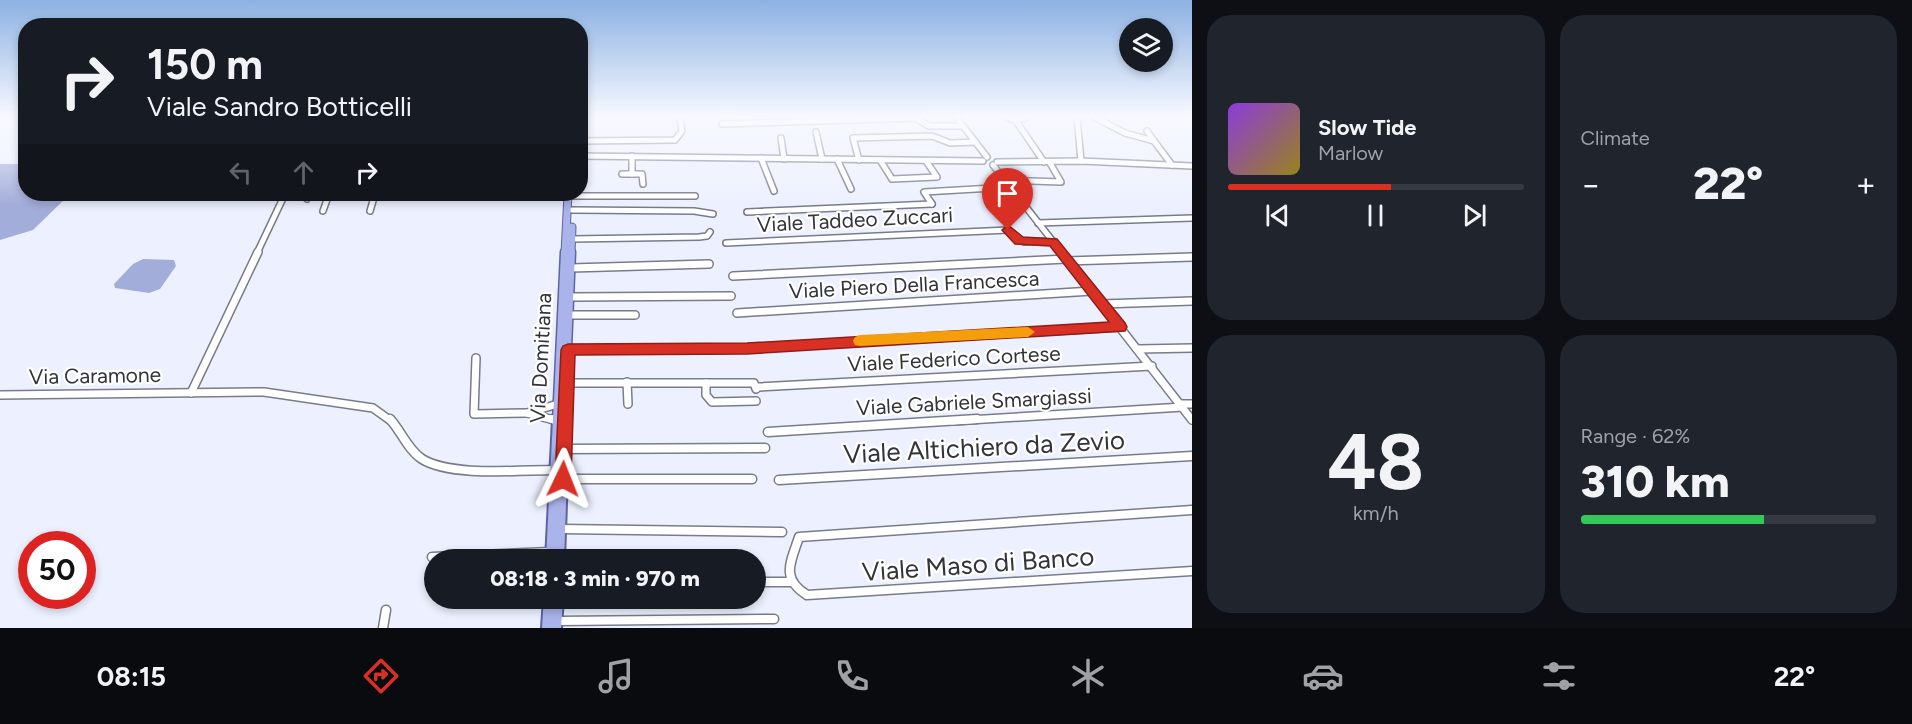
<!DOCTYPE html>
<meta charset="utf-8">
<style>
body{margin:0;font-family:Figtree,sans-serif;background:#20242c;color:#f1f3f6;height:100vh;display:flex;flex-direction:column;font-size:22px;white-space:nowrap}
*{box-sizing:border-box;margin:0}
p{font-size:20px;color:#9ea1a6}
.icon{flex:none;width:33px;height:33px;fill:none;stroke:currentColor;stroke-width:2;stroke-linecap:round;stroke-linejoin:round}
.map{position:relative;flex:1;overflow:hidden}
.sheet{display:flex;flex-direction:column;gap:15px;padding:15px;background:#0d0f14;width:720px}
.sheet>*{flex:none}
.hud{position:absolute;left:18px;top:18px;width:570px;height:183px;border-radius:24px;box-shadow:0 3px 9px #0003;background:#171b24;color:#f1f3f6;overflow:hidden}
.controls{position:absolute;left:1119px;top:18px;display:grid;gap:12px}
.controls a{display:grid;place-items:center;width:54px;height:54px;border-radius:50%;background:#171b24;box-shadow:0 3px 9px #0003;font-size:30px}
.speed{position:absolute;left:18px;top:531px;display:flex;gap:12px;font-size:30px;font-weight:700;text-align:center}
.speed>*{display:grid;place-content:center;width:78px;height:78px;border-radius:50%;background:#171b24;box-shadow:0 3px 9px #0003;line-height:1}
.speed .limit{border:9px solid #d22;background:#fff;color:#111}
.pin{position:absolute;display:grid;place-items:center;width:51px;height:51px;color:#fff;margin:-62px -26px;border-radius:50% 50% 50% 0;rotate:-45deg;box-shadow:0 0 6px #0007}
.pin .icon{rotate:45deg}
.me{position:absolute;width:66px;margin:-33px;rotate:2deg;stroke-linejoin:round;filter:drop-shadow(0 0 4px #0008)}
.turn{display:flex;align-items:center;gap:21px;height:126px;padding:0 30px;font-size:27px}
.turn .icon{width:78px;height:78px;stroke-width:2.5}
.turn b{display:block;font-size:42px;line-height:51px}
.lanes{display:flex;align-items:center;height:57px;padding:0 30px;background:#0003;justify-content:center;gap:30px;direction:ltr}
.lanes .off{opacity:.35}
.big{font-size:45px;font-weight:800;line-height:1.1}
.sheet .widget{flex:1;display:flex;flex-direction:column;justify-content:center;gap:9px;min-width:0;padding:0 21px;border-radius:24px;background:#20242c}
.sheet .dial{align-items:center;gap:0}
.dial b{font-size:78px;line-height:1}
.song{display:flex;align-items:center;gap:18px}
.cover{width:72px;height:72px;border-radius:9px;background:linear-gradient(135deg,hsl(270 70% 55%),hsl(50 70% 35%))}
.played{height:6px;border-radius:3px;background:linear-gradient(90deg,#d93025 55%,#363941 55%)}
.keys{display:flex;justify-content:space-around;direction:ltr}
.heat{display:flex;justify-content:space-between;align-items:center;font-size:33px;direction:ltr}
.charge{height:9px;border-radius:4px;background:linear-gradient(90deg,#34c759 62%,#363941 0)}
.sheet .tiles{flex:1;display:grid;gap:15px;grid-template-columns:repeat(2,1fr)}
.trip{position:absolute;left:424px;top:549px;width:342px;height:60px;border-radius:30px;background:#171b24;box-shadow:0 3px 9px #0003;font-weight:800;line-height:60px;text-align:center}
.menu{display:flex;height:96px;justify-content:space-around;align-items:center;background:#090b0e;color:#9ea1a6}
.menu .icon{width:42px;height:42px}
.menu .current{color:#d93025}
.menu b{font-size:27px;color:#f1f3f6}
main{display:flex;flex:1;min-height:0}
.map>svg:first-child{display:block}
</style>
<main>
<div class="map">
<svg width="1192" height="628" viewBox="0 0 1192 628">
<rect width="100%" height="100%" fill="#edf1ff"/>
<g fill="#a3add9">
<path d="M0 164H25L26 194H70L33 230 0 240Z"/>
<path d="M143 259 174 260 176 266 160 289 149 293 115 288 114 284 133 264Z"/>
</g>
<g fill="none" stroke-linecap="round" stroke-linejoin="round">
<g stroke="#797c88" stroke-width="8">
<g id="minor-far2">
<path d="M956 117 987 157"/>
<path d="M1007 117 1016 121 1044 162"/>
<path d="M1077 117 1081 161"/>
<path d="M1094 117 1125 133 1154 141 1172 165"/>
<path d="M1013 119 1026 118"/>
<path d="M722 124 916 118 929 126H963"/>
<path d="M1147 131 1154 141"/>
<path d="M816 132 822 159"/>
<path d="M781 138 784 159"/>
<path d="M580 141 675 140 682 131 680 117"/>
<path d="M580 156 983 161"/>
<path d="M761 158 774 191"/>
<path d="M837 159 851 189"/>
<path d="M859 160 853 138 932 136 950 143 975 142"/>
<path d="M880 160 892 179 937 177 926 161"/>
<path d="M997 162 1081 161 1192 166"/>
<path d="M993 165 1062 253"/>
<path d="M622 174H632V156"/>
<path d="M632 174H642L643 184"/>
<path d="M1005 180 1061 182 1050 163"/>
<path d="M572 196H695"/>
<path d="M172 197H284"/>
<path d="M307 199 309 194"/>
<path d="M932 204 924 192 1010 187"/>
<path d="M572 210 694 211 713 214"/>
<path d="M323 211 329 194"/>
<path d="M370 211 375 194"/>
<path d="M747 212 932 204"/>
<path d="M1038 223 1192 218"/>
<path d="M572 239 699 237 707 236 710 232"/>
<path d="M726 243 1008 230 1024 242 1053 241"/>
<path d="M257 253 285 194"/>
</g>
</g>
<g stroke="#797c88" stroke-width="10">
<g id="minor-far1">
<path d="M1061 252 1192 420"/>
<path d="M1067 261 1192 257"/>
<path d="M571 268 709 264"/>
<path d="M733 276 1066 259"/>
<path d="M570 297 731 296"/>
<path d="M1102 304 1192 301"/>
<path d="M737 313 1092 291"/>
<path d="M569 315H635"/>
<path d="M1139 349 1192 348"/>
<path d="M568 350 747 348 1120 327"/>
<path d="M476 358 474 414 527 413"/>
<path d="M627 382 628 404"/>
<path d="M567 383H754L756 389"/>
<path d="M706 383V395L712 402 756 401"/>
<path d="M758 387 1152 366"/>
<path d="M191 393 258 252"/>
<path d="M0 395 264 392 373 408 391 421"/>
<path d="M1180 404H1192"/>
<path d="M558 421 527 413 558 404"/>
<path d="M952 421 1183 407"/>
</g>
</g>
<g stroke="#797c88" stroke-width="11">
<g id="minor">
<path d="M390 419C401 431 408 450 422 459 451 477 520 470 555 470"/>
<path d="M552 419 558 421"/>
<path d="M768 432 977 419"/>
<path d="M564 449 765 448"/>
<path d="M563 479H752"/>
<path d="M779 480 1192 456"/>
<path d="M1192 510 799 537C791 562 780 578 807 595L1192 571"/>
<path d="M561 529 782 532"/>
<path d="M432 557 551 552"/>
<path d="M756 582H790"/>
<path d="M557 621 774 619"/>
<path d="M383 628 386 610"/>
</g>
</g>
<g stroke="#5c65a3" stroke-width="9">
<g id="major-far2">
<path d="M565 253 568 194"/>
<path d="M571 253 572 227"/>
</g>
</g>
<g stroke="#5c65a3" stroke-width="11">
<g id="major-far1">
<path d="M557 421 565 252"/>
<path d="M564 421 571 252"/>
</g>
</g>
<g stroke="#5c65a3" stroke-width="14">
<g id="major">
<path d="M551 560 558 419"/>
<path d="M559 560 564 419"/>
<path d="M547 628 549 598"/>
<path d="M556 628 558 598"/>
</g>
</g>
<use href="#minor-far2" stroke="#fff" stroke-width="5"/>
<use href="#minor-far1" stroke="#fff" stroke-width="7"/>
<use href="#minor" stroke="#fff" stroke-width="8"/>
<use href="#major-far2" stroke="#aab3ea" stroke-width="7"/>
<use href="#major-far1" stroke="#aab3ea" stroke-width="8"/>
<use href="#major" stroke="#aab3ea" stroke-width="10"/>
</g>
<linearGradient id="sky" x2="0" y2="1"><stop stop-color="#8cb1e2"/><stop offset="0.57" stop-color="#f7f9ff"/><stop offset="1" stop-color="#f7f9ff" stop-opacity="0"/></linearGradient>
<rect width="1192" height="205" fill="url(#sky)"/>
<path fill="#d93025" stroke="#8d1f18" stroke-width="1.5" d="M1008 225 1023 237 1057 239 1125 323 1127 327 1125 331 747 354 575 355 571 479 569 484 563 486 557 484 555 479 561 350 563 346 568 344 747 343 1109 322 1050 246 1015 244 1002 230Z"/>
<path fill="#f59e0b" d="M1028 327 1035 332 1028 337 860 346 855 345 853 341 855 337 860 335Z"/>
<g text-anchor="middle" stroke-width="4.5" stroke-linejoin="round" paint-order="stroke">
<g font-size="21" fill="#333439" stroke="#fff">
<text transform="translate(855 220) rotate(-3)" y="7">Viale Taddeo Zuccari</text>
<text transform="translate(914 285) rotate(-3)" y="7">Viale Piero Della Francesca</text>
<text transform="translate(541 358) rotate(-87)" y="7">Via Domitiana</text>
<text transform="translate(954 359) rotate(-3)" y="7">Viale Federico Cortese</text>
<text transform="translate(95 376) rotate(-1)" y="7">Via Caramone</text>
<text transform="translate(974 402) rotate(-3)" y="7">Viale Gabriele Smargiassi</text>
</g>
<g font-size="26" fill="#333439" stroke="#fff">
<text transform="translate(984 447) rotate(-3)" y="9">Viale Altichiero da Zevio</text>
<text transform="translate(978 564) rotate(-4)" y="9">Viale Maso di Banco</text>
</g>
</g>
</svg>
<div class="controls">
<a><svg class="icon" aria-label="layers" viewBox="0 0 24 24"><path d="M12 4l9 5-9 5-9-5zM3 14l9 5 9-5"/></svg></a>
</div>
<div class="speed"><div class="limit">50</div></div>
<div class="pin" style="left:1008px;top:230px;background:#d93025"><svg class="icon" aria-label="arrive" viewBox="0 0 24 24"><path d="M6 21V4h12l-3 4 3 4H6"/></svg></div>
<svg class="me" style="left:563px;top:479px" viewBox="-20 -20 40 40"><path d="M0-17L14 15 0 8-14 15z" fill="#d93025" stroke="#fff" stroke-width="4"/></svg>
<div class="trip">08:18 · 3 min · 970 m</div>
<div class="hud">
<div class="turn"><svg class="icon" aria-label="right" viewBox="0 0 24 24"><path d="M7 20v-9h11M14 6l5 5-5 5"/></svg><div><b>150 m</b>Viale Sandro Botticelli</div></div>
<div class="lanes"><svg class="icon off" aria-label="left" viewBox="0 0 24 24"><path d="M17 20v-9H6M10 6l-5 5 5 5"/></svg><svg class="icon off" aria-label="ahead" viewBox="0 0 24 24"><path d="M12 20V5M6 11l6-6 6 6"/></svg><svg class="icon" aria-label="right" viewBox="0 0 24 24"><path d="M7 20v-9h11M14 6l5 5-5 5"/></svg></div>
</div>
</div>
<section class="sheet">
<div class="tiles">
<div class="widget">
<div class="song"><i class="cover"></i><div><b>Slow Tide</b><p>Marlow</p></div></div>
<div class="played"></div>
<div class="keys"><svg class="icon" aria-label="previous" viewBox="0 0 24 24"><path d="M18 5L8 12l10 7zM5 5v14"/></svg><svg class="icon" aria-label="pause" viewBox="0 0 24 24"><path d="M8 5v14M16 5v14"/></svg><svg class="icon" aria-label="next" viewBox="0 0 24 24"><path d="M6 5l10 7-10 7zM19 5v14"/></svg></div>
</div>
<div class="widget"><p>Climate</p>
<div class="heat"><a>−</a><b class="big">22°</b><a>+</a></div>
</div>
<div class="widget dial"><b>48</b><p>km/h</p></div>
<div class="widget"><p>Range · 62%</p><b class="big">310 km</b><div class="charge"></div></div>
</div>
</section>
</main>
<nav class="menu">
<b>08:15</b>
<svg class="icon current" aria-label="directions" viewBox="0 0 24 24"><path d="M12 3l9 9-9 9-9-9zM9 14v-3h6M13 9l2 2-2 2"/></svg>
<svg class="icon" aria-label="music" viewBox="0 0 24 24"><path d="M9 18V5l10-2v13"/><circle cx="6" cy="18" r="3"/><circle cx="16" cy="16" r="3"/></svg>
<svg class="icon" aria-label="phone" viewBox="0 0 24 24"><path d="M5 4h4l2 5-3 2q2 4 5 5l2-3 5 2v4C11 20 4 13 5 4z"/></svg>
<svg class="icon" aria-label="climate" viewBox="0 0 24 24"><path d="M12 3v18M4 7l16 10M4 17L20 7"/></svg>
<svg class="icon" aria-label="car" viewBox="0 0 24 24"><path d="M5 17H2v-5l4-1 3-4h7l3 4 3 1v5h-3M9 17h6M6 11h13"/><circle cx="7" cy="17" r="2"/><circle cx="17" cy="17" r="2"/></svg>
<svg class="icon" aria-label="filters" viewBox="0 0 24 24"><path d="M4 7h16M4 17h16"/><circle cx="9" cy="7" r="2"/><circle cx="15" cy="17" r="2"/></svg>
<b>22°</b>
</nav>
